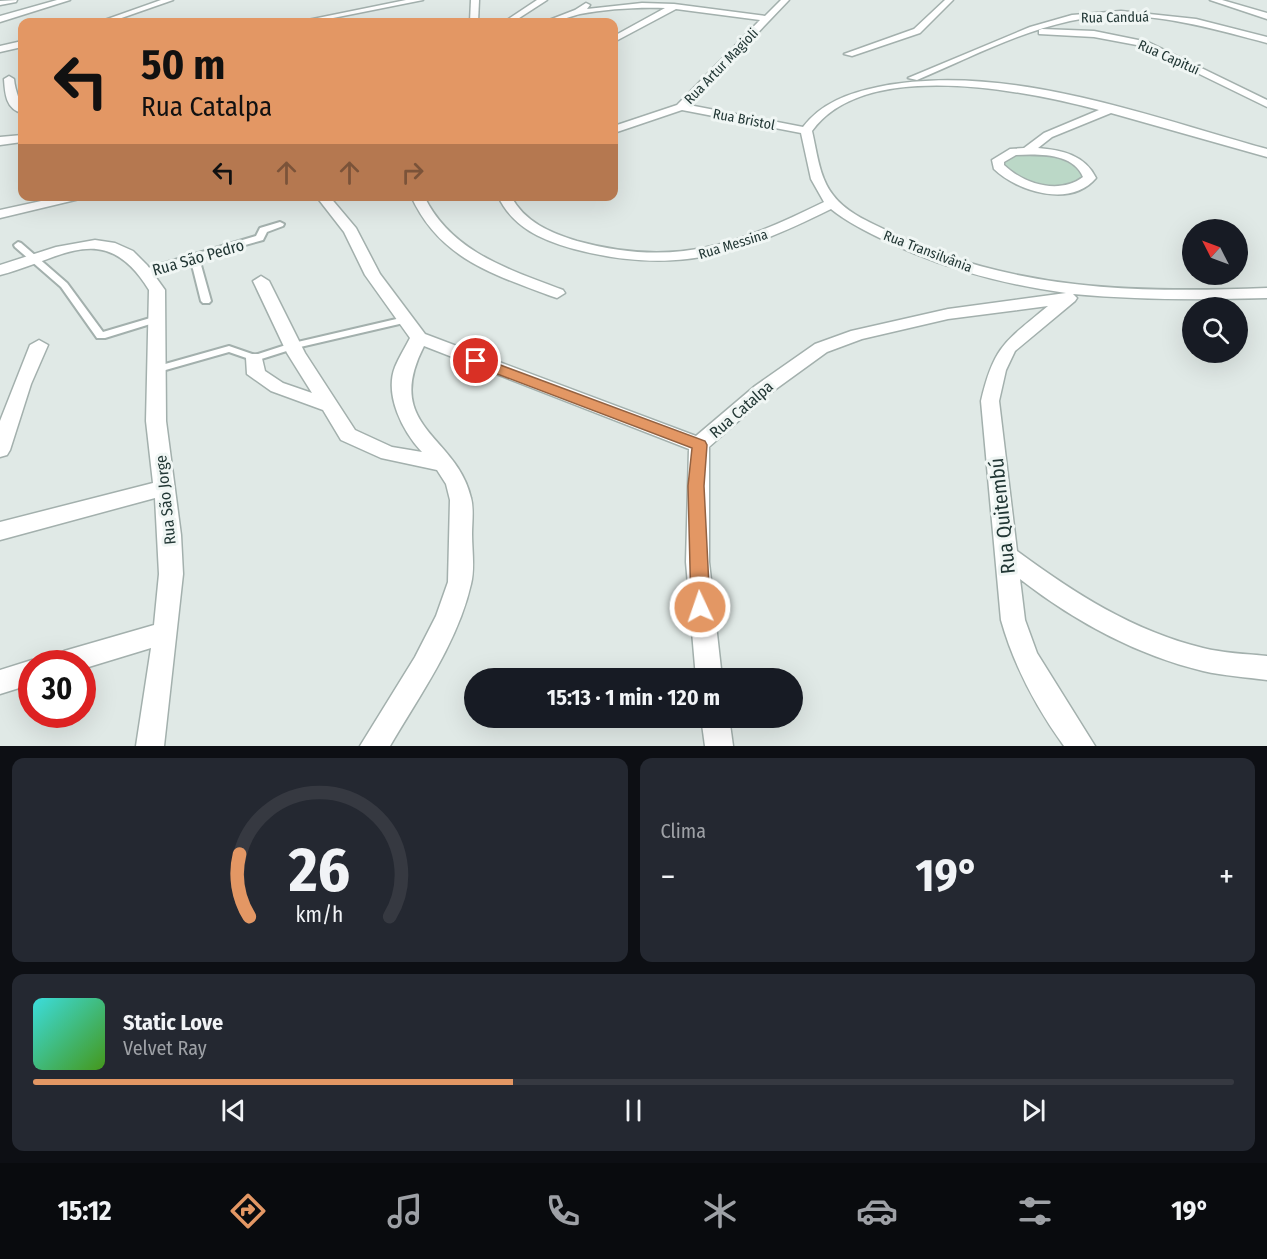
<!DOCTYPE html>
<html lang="pt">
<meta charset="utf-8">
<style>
body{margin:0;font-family:"Fira Sans Condensed",sans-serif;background:#242831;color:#f1f3f6;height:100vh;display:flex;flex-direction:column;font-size:22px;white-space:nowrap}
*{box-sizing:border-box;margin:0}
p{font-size:20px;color:#9ea1a6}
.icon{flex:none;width:33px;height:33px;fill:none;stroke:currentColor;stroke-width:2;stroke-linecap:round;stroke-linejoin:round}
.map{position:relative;height:746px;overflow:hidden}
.sheet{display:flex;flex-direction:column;gap:12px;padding:12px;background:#0d0f14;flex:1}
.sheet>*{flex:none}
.hud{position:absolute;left:18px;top:18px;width:600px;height:183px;border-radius:12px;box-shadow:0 6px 24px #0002;background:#e39764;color:#111;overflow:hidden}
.needle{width:39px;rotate:312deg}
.fabs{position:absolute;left:1182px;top:219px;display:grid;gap:12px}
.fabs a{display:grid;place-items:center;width:66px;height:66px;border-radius:50%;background:#171b24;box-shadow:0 6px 24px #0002;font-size:30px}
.speed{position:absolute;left:18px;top:650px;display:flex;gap:12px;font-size:30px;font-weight:700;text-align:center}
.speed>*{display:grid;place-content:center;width:78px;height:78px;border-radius:50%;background:#171b24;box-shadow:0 6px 24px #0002;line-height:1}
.speed .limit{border:9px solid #d22;background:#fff;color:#111}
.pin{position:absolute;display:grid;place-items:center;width:51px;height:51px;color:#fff;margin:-26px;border:3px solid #fff;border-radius:50%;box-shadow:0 2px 6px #0007}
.me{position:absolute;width:66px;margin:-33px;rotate:357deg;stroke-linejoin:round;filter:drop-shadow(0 0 4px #0008)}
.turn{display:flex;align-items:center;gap:21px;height:126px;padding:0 24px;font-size:27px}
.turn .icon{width:78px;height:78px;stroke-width:2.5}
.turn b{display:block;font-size:42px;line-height:51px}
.lanes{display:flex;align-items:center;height:57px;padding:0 24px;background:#0003;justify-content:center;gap:30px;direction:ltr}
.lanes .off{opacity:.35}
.big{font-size:45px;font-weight:700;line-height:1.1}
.sheet .card{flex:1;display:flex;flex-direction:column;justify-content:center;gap:9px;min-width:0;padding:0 21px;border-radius:12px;background:#242831}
.sheet .dial{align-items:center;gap:0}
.dial svg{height:156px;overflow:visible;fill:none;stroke:#363941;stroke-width:7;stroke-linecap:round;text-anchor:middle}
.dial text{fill:#f1f3f6;stroke:none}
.song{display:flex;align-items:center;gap:18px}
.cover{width:72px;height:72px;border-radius:9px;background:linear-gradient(135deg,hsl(180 70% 55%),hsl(100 70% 35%))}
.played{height:6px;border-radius:3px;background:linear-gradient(90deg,#e39764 40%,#363941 40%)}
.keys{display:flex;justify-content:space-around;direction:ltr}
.heat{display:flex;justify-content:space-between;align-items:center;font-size:33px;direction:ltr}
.sheet .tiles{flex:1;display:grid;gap:12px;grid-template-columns:1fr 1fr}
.card:last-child{grid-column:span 2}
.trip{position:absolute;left:464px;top:668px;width:339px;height:60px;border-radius:30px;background:#171b24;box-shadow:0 6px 24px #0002;font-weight:700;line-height:60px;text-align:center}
.tabs{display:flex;height:96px;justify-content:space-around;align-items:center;background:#090b0e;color:#9ea1a6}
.tabs .icon{width:42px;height:42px}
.tabs .selected{color:#e39764}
.tabs b{font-size:27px;color:#f1f3f6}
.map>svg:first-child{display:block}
</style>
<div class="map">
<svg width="1267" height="746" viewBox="0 0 1267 746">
<rect width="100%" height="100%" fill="#e0e9e6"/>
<path fill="#bbd8c7" d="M1016 154C1043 154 1065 155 1085 175L1082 181C1053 195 1025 182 1002 164L1004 159Z"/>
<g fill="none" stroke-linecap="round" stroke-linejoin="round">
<g stroke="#a3b0ad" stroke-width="4">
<g id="lane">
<path d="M280 222 284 224 283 226 267 232 263 240 199 258 211 301 209 303H203L201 301 191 261 144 275 140 272 141 270 256 236 260 228Z"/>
<path d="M18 242 21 243 67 283 103 332 157 316 162 319 160 321 105 338H97L61 287 15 247 14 245Z"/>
<path d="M405 317 410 320 408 322 296 348 255 361 229 352 155 373 150 370 151 368 229 346 255 355 289 344Z"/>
</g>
</g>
<g stroke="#a3b0ad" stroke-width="3">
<g id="street">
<path d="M17 0 16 2 0 5V1Z"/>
<path d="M57 0H70L0 22V16Z"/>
<path d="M161 0H173L110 22H99Z"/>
<path d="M406 0H423L313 22H298Z"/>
<path d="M471 0H479L478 22H470Z"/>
<path d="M537 0H547L513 22H504Z"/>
<path d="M781 0H789L689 105 803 127C821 103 849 93 878 87 1003 61 1147 116 1267 149V157L1111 113 1052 137 1038 148C1062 150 1085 155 1096 178 1071 208 1018 192 994 169L992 160 1010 149 1024 148 1044 133 1099 110C1026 91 865 57 812 131 817 152 819 177 833 195 847 214 874 224 894 234 1014 291 1136 293 1267 288V298C1202 300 1138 300 1073 294L1077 298 1075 301 1015 351 1006 370 999 401 1017 551C1074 593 1133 631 1203 648 1223 653 1246 654 1267 656V680C1246 677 1224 676 1203 671 1137 655 1074 621 1020 579L1025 620 1037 653 1095 746H1064C1036 707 1014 666 1001 620L981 401C994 345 1006 341 1048 306L948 319 862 339 827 352 769 394 709 447V562L722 678H696L686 562 689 449 424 346C382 428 457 435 471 498 474 509 472 523 472 534 472 550 475 569 471 584 458 642 420 695 390 746H360L415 657 436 616 448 582 450 500 446 484 437 470 381 458 341 440 323 410 271 391 247 374 246 358 249 354H261L265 371 283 383 312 393 287 353 253 281 261 276 269 281 305 353 355 430 392 447 422 452C403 432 384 395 395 367 399 357 405 348 410 338L365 275 344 232 316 196H329L356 228 380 274 425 334 696 436 755 386 815 344 851 331 948 309 1066 293C1003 284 944 269 886 241 867 232 847 222 831 209 740 254 676 276 574 249 542 240 513 228 498 196H511C524 222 551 233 577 241 675 268 736 245 824 202L811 179 801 133 682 110 614 133V126L677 105 760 20 676 9 614 42V36L665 8C637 7 607 9 580 14 567 17 557 23 544 22L575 10 586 3 590 5 587 9 642 3 674 4 765 16ZM1016 155C1039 154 1073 153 1083 177 1059 195 1024 184 1004 165V162Z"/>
<path d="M945 0H953L920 33 852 56 844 54 914 29Z"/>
<path d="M1210 0H1222L1267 13V19Z"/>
<path d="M1121 11 1196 19 1267 37V43C1203 26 1137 6 1070 21 1016 33 967 59 917 80L908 78 1030 27 1072 15Z"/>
<path d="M1042 29 1094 31 1148 42 1267 100V107L1142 46 1094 37 1039 34V30Z"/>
<path d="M22 41V47L0 52V46Z"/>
<path d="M9 76 14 79C15 92 22 104 22 113 6 109 5 94 4 79Z"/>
<path d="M22 135V142L0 145V137Z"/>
<path d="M64 196H92L0 218V210Z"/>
<path d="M411 196H424C451 252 508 269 563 290L565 293 557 298 551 296C492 274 439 258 411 196Z"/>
<path d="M95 240 115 243 133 251 147 265 165 290 166 421 181 535 183 574 164 746H136L151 648 82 669V663H51L55 655 64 651 154 625 159 574 155 498 0 540V522L153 483 146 421 149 290C105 218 62 259 0 275V265L56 247Z"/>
<path d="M39 340 48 345 31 384 10 450 7 455 0 457V421L30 345Z"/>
<path d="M32 660 40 663H32V684L0 694V670Z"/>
<path d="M701 717H729L733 746H705Z"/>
</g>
</g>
<use href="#lane" fill="#fff" fill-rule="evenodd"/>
<use href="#street" fill="#fff" fill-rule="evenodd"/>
</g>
<path fill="#e39764" stroke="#946241" stroke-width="1.5" d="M476 356 705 441 707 445 704 486 710 607 707 613 700 615 694 613 691 607 688 486 692 448 471 364 469 361Z"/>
<g text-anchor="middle" stroke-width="6" stroke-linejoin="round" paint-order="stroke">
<g font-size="14" fill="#223735" stroke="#f0f6f4">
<text transform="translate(1115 17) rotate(-1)" y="5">Rua Canduá</text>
<text transform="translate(1169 57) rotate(24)" y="5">Rua Capituí</text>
<text transform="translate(721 66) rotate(-46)" y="5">Rua Artur Magioli</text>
<text transform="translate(744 119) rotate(11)" y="5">Rua Bristol</text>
<text transform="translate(733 244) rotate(-17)" y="5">Rua Messina</text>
<text transform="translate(928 251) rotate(21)" y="5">Rua Transilvânia</text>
</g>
<g font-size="16" fill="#223735" stroke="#f0f6f4">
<text transform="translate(198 257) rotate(-16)" y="6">Rua São Pedro</text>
<text transform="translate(741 409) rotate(-41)" y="6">Rua Catalpa</text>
<text transform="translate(165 500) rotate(-96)" y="6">Rua São Jorge</text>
</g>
<g font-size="20" fill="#223735" stroke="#f0f6f4">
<text transform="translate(1002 516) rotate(-96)" y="7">Rua Quitembú</text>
</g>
</g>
</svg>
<div class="fabs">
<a><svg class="needle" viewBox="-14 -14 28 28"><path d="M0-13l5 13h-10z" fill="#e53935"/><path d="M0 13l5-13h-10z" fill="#9ea1a6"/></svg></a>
<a><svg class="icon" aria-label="search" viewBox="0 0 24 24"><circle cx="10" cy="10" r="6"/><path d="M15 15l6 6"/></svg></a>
</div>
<div class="speed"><div class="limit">30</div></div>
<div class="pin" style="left:476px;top:361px;background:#d93025"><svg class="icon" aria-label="arrive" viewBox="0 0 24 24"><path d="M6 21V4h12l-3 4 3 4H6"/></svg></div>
<svg class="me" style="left:700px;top:607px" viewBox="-20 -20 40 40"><circle r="17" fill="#e39764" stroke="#fff" stroke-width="3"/><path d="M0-11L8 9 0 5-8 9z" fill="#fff"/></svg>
<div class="trip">15:13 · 1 min · 120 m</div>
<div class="hud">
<div class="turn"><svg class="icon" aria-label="left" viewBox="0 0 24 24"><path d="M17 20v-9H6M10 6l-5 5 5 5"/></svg><div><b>50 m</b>Rua Catalpa</div></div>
<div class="lanes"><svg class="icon" aria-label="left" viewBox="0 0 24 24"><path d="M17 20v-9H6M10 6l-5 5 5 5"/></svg><svg class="icon off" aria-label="ahead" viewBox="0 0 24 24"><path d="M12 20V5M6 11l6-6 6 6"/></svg><svg class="icon off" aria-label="ahead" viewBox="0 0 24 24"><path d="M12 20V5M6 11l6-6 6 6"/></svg><svg class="icon off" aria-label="right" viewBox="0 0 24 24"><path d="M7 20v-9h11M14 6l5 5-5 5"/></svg></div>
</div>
</div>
<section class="sheet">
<div class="tiles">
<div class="card dial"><svg viewBox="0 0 100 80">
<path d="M14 69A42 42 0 1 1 86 69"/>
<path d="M14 69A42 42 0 0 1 9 37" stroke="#e39764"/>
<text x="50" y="56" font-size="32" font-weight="700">26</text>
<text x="50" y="72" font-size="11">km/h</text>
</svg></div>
<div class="card"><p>Clima</p>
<div class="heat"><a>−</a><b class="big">19°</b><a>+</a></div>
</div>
<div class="card">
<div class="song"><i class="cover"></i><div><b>Static Love</b><p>Velvet Ray</p></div></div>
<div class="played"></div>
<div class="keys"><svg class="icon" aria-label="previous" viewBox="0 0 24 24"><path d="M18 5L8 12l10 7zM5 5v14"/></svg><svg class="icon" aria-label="pause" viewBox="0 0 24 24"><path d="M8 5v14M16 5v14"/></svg><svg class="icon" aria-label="next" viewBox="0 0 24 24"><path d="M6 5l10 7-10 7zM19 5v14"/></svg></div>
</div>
</div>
</section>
<nav class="tabs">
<b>15:12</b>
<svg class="icon selected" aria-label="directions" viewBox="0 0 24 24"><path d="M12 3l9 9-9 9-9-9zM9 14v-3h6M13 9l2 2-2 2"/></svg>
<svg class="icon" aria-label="music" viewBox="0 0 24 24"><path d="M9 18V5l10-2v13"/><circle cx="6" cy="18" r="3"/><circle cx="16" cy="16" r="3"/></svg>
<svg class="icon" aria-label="phone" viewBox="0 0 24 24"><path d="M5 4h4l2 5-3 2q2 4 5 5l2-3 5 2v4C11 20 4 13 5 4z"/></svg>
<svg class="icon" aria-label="climate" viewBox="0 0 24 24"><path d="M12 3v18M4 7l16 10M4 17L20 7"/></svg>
<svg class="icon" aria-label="car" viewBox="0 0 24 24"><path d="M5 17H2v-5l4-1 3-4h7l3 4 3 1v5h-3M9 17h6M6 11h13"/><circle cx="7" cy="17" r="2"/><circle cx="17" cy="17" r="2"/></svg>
<svg class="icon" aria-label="filters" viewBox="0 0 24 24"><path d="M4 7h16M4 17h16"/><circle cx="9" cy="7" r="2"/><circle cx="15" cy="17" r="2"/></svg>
<b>19°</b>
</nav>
